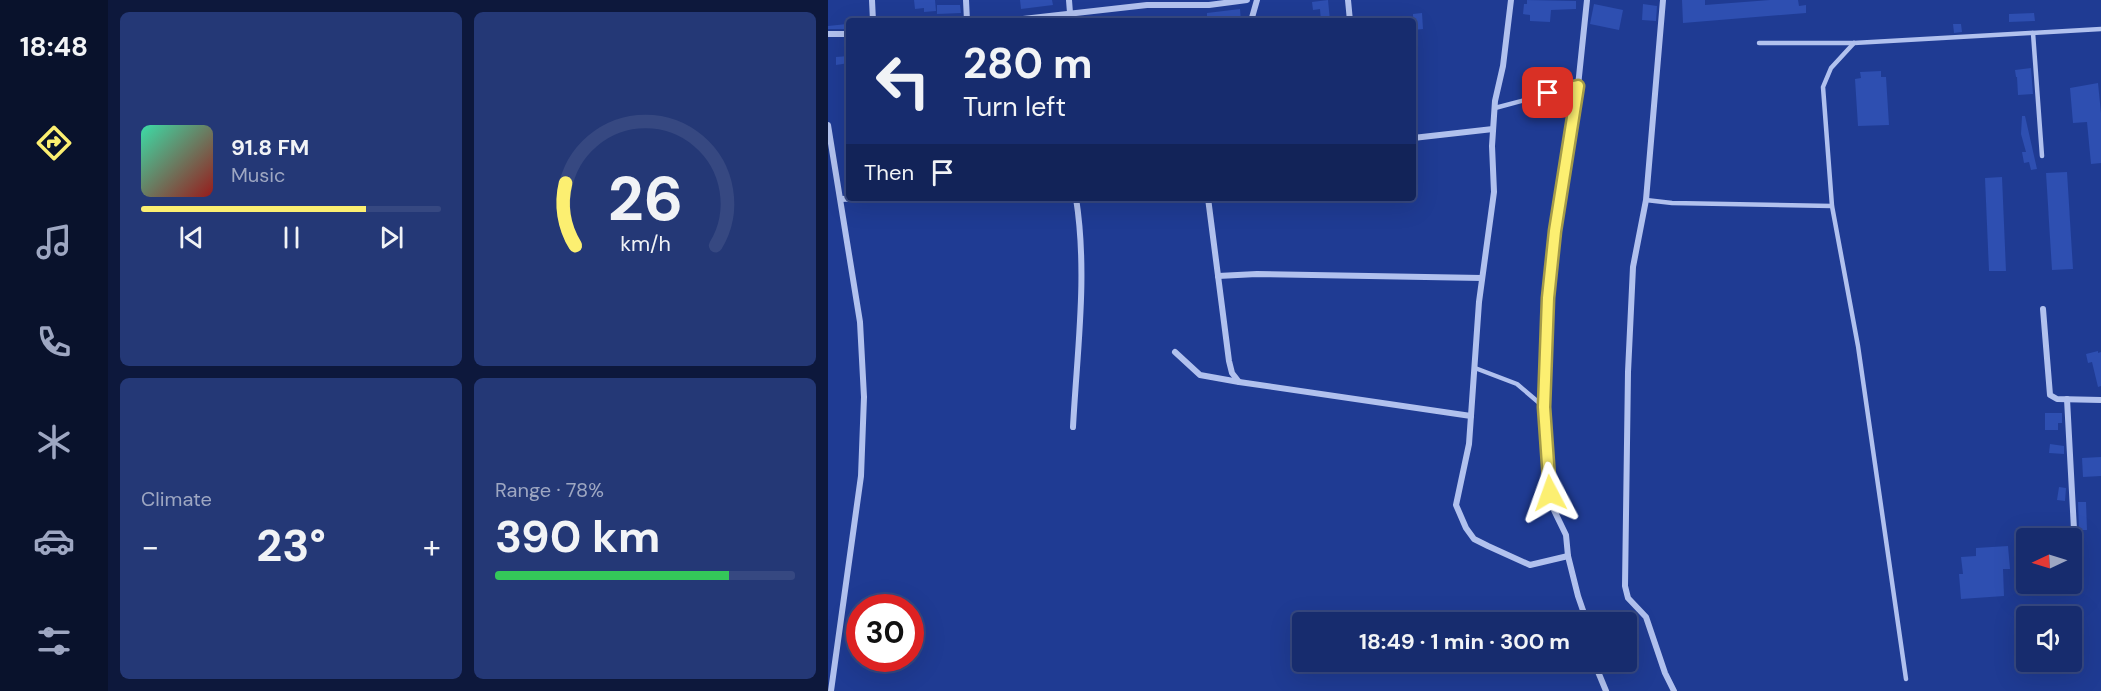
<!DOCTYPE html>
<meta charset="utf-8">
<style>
body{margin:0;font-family:"DM Sans",sans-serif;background:#243876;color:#f1f3f6;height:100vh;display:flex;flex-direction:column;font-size:22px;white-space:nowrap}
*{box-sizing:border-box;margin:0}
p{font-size:20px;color:#9ea7c2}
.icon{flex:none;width:33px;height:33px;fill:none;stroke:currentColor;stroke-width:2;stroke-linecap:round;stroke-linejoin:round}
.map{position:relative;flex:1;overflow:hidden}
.drawer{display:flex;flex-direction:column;gap:12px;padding:12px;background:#0d183c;width:720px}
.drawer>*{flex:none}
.banner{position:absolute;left:18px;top:18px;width:570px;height:183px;border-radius:6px;box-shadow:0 6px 24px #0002,0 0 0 2px #364881;background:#172c6e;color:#f1f3f6;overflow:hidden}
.needle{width:39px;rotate:266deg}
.tools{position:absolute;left:1188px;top:528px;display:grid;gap:12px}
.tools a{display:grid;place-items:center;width:66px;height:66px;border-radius:6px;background:#172c6e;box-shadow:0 6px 24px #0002,0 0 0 2px #364881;font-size:30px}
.speed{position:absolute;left:18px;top:594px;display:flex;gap:12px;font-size:30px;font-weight:700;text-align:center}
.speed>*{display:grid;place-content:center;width:78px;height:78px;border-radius:50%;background:#172c6e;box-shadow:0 6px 24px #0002,0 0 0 2px #364881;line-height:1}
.speed .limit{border:9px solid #d22;background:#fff;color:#111}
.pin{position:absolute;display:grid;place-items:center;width:51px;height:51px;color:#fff;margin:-26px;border-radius:12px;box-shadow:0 3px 9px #0006}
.me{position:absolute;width:66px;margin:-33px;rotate:356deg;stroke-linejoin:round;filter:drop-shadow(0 0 4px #0008)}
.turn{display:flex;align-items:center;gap:21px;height:126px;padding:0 18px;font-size:27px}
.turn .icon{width:78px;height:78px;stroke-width:2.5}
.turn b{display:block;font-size:42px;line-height:51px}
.then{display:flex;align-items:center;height:57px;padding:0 18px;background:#0003;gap:12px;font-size:22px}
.big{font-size:45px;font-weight:700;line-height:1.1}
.drawer .card{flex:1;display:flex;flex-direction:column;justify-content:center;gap:9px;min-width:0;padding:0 21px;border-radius:9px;background:#243876}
.drawer .dial{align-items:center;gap:0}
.dial svg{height:156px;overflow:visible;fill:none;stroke:#364881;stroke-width:7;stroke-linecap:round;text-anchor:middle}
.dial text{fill:#f1f3f6;stroke:none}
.song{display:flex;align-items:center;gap:18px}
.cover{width:72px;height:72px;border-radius:9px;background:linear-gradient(135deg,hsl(160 70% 55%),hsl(0 70% 35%))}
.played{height:6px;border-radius:3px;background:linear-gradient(90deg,#fcef71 75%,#364881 75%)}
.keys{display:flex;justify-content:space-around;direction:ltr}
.heat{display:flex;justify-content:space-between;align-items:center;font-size:33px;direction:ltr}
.charge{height:9px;border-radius:4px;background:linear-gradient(90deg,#34c759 78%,#364881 0)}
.drawer .tiles{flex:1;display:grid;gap:12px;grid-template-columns:repeat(2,1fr)}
.trip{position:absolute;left:464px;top:612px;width:345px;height:60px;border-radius:6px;background:#172c6e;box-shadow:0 6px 24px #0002,0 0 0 2px #364881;font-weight:700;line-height:60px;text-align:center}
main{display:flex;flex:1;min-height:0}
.menu{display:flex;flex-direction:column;width:108px;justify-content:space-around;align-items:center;background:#09122c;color:#9ea7c2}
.menu .icon{width:42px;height:42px}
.menu .active{color:#fcef71}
.menu b{font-size:27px;color:#f1f3f6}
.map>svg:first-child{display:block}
</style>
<main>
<nav class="menu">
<b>18:48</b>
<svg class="icon active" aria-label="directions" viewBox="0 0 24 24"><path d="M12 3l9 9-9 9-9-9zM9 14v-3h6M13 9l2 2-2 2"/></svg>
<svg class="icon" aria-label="music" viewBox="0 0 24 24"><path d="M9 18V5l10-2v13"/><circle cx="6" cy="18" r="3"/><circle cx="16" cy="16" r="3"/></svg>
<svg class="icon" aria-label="phone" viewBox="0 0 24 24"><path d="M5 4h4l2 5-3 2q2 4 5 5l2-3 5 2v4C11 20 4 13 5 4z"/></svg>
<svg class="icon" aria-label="climate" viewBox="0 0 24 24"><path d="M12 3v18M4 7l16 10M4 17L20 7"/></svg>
<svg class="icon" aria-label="car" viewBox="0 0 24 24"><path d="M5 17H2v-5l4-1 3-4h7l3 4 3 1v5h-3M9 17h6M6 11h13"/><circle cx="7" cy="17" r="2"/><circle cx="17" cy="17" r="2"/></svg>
<svg class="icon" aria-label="filters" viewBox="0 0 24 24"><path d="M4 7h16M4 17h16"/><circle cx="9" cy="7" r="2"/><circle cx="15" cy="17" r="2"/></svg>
</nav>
<section class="drawer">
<div class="tiles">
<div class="card">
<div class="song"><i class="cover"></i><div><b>91.8 FM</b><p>Music</p></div></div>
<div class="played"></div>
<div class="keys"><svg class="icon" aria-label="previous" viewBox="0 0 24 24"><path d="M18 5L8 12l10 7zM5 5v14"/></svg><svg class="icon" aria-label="pause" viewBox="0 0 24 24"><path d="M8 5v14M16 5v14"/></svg><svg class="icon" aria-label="next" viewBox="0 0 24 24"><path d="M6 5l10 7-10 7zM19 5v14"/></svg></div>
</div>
<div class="card dial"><svg viewBox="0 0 100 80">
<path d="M14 69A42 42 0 1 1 86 69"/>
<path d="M14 69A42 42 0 0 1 9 37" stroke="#fcef71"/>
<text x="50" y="56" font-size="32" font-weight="700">26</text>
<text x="50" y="72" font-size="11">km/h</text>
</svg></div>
<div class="card"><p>Climate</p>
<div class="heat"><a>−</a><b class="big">23°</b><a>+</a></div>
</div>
<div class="card"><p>Range · 78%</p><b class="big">390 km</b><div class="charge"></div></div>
</div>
</section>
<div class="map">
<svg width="1273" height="691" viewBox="0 0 1273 691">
<rect width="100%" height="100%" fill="#1f3b93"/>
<g fill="#2e4fb1">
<path d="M86 0H107L108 11 96 12V8L87 9Z"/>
<path d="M192 0H224L225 5 193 9Z"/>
<path d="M500 0 502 21H493L492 9 485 10 484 2Z"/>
<path d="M699 0 748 1V9L723 10 722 22 702 21V15L695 14 696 4H699Z"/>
<path d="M854 0H877V5L942 0H970L971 6 978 5V13L855 23Z"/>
<path d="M766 4 795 10 791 30 762 24Z"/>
<path d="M815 4 829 6 828 21 814 20Z"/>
<path d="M109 5H132L133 13 109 14Z"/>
<path d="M412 9 413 21H379V13Z"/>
<path d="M594 13 595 29 585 30V14Z"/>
<path d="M1206 13 1207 21 1181 22V14Z"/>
<path d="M19 24 20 29H0V26Z"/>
<path d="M1125 24H1133L1134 32 1126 33Z"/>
<path d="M21 56V63L8 65V57Z"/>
<path d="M1203 68 1205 94 1190 95 1189 77H1188L1187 70Z"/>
<path d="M1053 71V77H1058L1061 125 1030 126 1027 79 1033 78 1032 72Z"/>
<path d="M1270 83 1273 113V163L1263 164 1259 122 1245 123 1242 88Z"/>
<path d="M1194 116H1197L1209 169 1203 170 1201 162 1196 163 1194 152H1198L1193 134Z"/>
<path d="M1239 172 1245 269 1224 270 1218 173Z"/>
<path d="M1174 177 1178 271H1161L1157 178Z"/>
<path d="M1270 351V353L1273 352V386L1270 387 1264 362 1260 363 1258 354Z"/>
<path d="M1217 413H1234V423H1230V430H1217Z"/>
<path d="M1222 444 1236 446V454L1221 453Z"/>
<path d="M1273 457V476L1255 477 1254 458Z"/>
<path d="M1231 487 1238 488 1237 501 1229 500Z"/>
<path d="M1250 502H1258L1259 530H1251Z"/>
<path d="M1180 546 1182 569H1175L1176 596 1133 599 1131 574H1135L1133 557 1148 556V548Z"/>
</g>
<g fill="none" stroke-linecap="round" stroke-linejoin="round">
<g stroke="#b1c1ee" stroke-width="4.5">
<path d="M1205 33 1214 156"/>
<path d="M931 43H1026L1273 29"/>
<path d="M1026 43 1003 68 995 87 1004 206 1030 346 1078 679"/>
<path d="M667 108 750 86"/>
<path d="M818 200 844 203 1004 206"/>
<path d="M647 368 689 384 716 407"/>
</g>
<g stroke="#b1c1ee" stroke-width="6">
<path d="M44 0 45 21"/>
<path d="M138 0 139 21"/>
<path d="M241 0 242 13"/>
<path d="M520 0 522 21"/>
<path d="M683 0 675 66 667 101 664 146 666 192 651 302 641 444 628 505 638 528 646 539 660 546 702 565 740 556"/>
<path d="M835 0 818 200 805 267 800 372 797 586 800 598 818 617 837 673 846 691"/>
<path d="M177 21 319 5H381L419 0"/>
<path d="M423 21 429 0"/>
<path d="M0 34H21"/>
<path d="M0 125 32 322 36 397 33 476 3 691"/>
<path d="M585 138 665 129"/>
<path d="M380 198 401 361 404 373 411 382 643 416"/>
<path d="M13 199 33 198"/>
<path d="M390 276 429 274 654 278"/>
<path d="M1215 309 1222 395 1229 399 1273 400"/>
<path d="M347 352 372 375 411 382"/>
<path d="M1239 399 1248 567"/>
<path d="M245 427C249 351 260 274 248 198"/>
<path d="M759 622 750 596 740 556 738 535 722 502 716 407 722 265 750 86 759 0"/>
<path d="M766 662 778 691"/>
</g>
</g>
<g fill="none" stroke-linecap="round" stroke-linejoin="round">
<g stroke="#a49b49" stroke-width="15">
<path id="route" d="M720 93 750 86 727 231 720 298 716 407 722 493"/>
</g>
<use href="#route" stroke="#fcef71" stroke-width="10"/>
</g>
</svg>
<div class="tools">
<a><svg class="needle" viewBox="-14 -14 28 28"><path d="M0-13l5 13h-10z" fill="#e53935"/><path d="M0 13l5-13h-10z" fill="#9ea7c2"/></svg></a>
<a><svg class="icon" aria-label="sound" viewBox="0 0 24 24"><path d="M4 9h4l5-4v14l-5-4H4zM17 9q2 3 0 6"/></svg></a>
</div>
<div class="speed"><div class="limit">30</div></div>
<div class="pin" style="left:720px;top:93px;background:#d93025"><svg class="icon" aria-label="arrive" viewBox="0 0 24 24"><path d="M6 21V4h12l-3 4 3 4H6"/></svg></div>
<svg class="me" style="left:722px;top:493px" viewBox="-20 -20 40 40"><path d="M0-17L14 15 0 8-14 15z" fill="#fcef71" stroke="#fff" stroke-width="4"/></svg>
<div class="trip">18:49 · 1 min · 300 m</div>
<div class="banner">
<div class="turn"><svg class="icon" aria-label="left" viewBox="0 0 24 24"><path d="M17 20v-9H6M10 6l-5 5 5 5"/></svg><div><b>280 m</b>Turn left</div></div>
<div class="then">Then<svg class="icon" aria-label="arrive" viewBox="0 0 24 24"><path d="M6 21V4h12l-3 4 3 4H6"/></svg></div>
</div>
</div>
</main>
